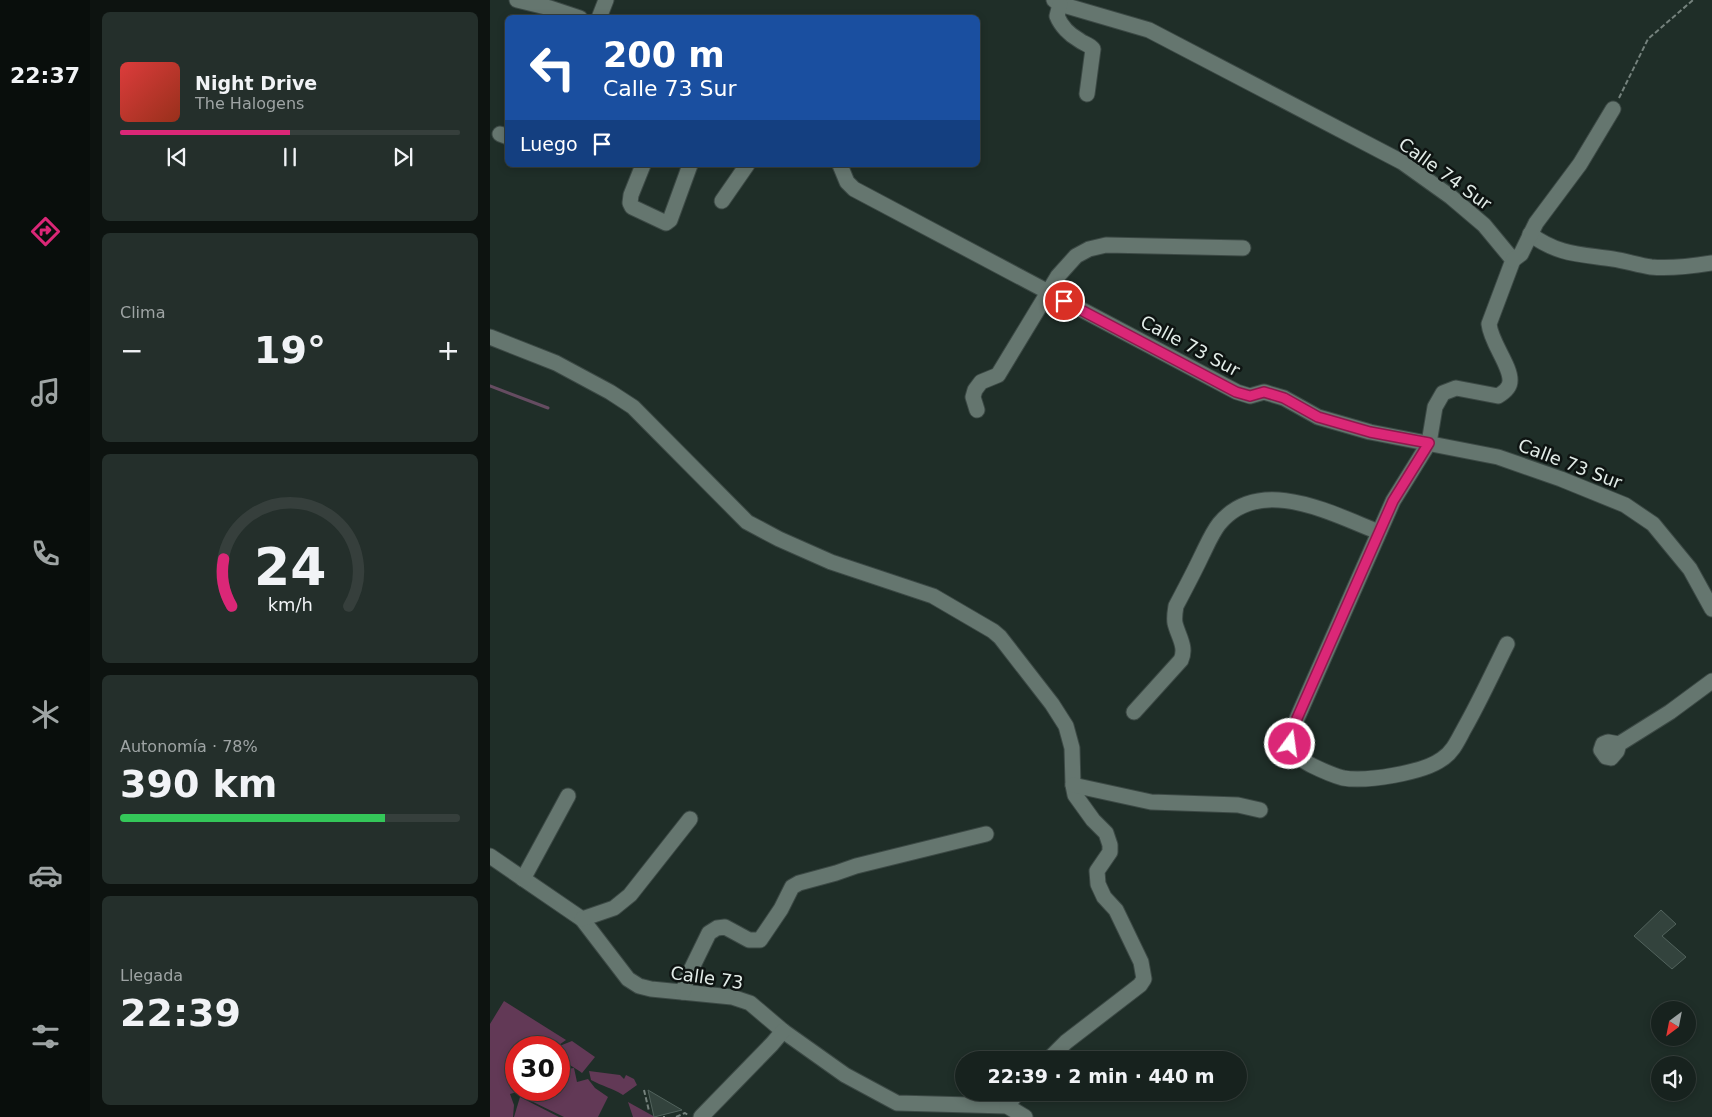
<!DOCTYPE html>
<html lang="es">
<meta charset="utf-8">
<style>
body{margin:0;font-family:"DejaVu Sans",sans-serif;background:#242f2b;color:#f1f3f6;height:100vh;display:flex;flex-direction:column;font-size:19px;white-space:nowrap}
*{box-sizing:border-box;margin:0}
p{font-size:16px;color:#9ea4a4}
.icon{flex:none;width:28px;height:28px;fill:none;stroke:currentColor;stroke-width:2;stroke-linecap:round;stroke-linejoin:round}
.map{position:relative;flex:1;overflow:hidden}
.side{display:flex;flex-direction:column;gap:12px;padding:12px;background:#0d1310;width:400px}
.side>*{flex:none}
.top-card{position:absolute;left:15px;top:15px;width:475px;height:152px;border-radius:8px;box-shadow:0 2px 8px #0003,0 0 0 1px #363f3c;background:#1a4fa0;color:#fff;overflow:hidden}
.needle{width:32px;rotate:212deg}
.tools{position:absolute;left:1161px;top:1001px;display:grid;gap:10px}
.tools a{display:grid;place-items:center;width:45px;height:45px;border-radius:50%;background:#17221e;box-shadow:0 2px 8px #0003,0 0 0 1px #363f3c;font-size:25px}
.speed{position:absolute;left:15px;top:1036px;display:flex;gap:10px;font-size:25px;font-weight:700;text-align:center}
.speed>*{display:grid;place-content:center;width:65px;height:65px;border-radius:50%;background:#17221e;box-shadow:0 2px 8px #0003,0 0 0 1px #363f3c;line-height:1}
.speed .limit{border:8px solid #d22;background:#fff;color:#111}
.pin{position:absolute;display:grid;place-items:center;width:42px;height:42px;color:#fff;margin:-21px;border:2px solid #fff;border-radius:50%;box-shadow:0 1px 5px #0007}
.me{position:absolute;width:55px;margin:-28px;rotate:14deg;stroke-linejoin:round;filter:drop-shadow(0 0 4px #0008)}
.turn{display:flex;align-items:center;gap:18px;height:105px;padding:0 15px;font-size:22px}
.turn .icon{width:65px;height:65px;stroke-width:2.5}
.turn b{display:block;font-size:35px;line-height:42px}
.then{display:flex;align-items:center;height:48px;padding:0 15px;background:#0003;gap:10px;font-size:19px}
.big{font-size:38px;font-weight:700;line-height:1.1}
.side .tile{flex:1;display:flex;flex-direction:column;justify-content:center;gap:8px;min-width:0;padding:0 18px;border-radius:8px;background:#242f2b}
.side .dial{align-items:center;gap:0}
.dial svg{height:130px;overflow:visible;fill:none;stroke:#363f3c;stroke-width:7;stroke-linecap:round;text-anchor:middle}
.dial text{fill:#f1f3f6;stroke:none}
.song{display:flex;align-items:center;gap:15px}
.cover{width:60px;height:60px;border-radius:8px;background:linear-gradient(135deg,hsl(0 70% 55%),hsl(10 70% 35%))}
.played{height:5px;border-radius:2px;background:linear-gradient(90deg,#db2777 50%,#363f3c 50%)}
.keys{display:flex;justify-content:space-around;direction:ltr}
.heat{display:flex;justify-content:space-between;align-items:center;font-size:28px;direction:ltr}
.charge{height:8px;border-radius:4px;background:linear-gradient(90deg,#34c759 78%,#363f3c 0)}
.trip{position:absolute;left:465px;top:1051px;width:292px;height:50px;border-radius:25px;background:#17221e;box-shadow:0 2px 8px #0003,0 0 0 1px #363f3c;font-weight:700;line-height:50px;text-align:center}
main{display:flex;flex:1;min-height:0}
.dock{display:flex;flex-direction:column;width:90px;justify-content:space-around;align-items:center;background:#090e0c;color:#9ea4a4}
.dock .icon{width:35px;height:35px}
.dock .current{color:#db2777}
.dock b{font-size:22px;color:#f1f3f6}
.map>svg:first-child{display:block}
</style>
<main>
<nav class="dock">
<b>22:37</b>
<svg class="icon current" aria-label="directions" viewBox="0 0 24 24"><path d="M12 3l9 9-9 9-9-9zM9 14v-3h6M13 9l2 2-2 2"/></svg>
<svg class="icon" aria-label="music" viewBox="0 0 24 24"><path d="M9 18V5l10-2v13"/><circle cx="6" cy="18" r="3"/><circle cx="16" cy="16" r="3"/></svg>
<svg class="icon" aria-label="phone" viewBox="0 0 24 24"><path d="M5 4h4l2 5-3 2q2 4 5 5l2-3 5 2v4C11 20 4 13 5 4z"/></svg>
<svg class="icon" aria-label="climate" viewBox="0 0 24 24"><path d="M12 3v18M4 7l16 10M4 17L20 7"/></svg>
<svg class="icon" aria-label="car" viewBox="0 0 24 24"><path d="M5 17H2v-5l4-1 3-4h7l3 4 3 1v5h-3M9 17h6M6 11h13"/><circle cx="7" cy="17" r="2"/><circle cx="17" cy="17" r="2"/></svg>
<svg class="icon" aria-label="filters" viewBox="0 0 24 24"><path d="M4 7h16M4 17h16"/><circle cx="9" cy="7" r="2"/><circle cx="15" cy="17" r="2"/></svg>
</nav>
<section class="side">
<div class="tile">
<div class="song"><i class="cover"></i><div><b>Night Drive</b><p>The Halogens</p></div></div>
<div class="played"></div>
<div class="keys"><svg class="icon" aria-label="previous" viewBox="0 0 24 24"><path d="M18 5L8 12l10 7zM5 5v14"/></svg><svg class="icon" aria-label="pause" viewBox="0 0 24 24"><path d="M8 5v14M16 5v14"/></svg><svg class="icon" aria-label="next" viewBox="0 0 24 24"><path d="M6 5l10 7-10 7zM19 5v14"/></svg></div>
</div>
<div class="tile"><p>Clima</p>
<div class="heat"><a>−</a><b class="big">19°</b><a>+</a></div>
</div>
<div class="tile dial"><svg viewBox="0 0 100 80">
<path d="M14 69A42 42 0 1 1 86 69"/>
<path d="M14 69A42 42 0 0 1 9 40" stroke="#db2777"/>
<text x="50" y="56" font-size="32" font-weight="700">24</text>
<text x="50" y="72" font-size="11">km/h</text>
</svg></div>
<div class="tile"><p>Autonomía · 78%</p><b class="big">390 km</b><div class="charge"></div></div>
<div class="tile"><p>Llegada</p><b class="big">22:39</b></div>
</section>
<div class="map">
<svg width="1222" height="1117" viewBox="0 0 1222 1117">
<rect width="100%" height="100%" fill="#1f2e28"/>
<g fill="#623956">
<path d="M14 1001 76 1040 66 1047 26 1048V1090H34L20 1094 24 1105 23 1117H0V1024Z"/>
<path d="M82 1041 105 1057 92 1073C82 1065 69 1062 69 1048L67 1047Z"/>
<path d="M84 1068 87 1082 98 1079 105 1088 118 1097 108 1117H74L39 1100V1090H69V1070Z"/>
<path d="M99 1071 130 1075 134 1079 136 1075 144 1079 147 1085 133 1095C122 1088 112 1086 101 1080Z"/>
<path d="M30 1097 69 1117H24Z"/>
<path d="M138 1102 165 1117H143Z"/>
</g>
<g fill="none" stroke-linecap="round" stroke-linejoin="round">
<path stroke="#654c61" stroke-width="3" d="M0 386 58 408"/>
</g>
<g fill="#33433d" stroke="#52635d">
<path d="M1171 910 1186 924 1172 936 1196 957 1182 969 1144 936Z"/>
<path d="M158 1090 192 1110 164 1117Z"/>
</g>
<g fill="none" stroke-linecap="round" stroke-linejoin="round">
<g stroke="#3c4945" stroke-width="17">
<g id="minor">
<path d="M27 0 60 8 90 18"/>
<path d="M564 0 570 4 659 30 912 162 961 197 994 225 1023 260 999 324C1001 343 1021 366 1020 381 1020 388 1013 393 1008 396L966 388 953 393 945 407 939 443 903 501 805 723C803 728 799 735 800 741 800 753 812 760 821 765 831 770 842 775 853 778 876 782 933 773 952 759 963 752 968 740 974 729 990 701 1003 672 1017 644"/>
<path d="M570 4 567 16C571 26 580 35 589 40 594 44 599 44 603 49L597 94"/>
<path d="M109 18 116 0"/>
<path d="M10 134 18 137"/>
<path d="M153 165 141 195 140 203 142 207 176 223 180 220 200 165"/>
<path d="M350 165 357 182 364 189 747 392 760 396 774 392 794 398 828 417 880 432 1008 457 1071 479 1135 505 1163 524 1200 569 1222 609"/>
<path d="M232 201 257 165"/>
<path d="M1040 234C1068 255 1090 254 1123 259 1136 261 1148 265 1161 267 1180 269 1203 266 1222 263"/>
<path d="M1023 260 1031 254 1046 223 1090 164 1123 109"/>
<path d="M0 337 66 363 120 392 143 407 257 522 289 539 341 562 443 596 503 631 510 637 562 704 576 726 582 748 583 785 585 795 603 820 616 833 620 845V852L607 871 608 884 614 897 626 910 651 962 654 979 650 985 576 1042 558 1060"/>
<path d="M487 410 483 397 485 390 491 382 508 375 568 276 586 256 599 249 616 245 753 248"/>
<path d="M644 712 691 660C697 647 688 636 685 623 684 617 685 612 686 606 695 589 704 572 712 555 717 545 722 533 729 524 770 474 842 514 889 532"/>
<path d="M1129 744 1127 751 1121 758 1116 757 1111 750 1113 744 1118 742 1129 744 1180 712 1222 681"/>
<path d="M583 785 661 802 748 805 770 810"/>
<path d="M0 856 92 919 138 979 149 986 161 989 242 997 260 1003 293 1031 355 1075 407 1103 517 1106 535 1117"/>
<path d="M33 879 78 796"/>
<path d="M92 919 124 908 140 895 200 819"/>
<path d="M193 992 197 978 219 933 227 928 235 927 259 940H270L291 909 302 887 309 883 346 873 366 866 496 834"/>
<path d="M517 1106 528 1092"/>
<path d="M211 1117 282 1044 293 1031"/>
</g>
</g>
<g stroke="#75827d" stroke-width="2" stroke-dasharray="5 2.5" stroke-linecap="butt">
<path d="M1129 98 1158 39 1203 0"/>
<path d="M154 1090 159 1111"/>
<path d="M173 1117H175"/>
<path d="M186 1117 195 1113 198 1115"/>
</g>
<use href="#minor" stroke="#65766f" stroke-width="15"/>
</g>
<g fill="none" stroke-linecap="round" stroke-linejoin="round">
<g stroke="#8e194d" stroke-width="12">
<path id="route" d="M574 301 746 392 760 396 774 392 794 398 828 417 880 432 939 443 903 501 805 723 800 739V744"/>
</g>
<use href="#route" stroke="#db2777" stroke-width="9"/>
</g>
<g text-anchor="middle" stroke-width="5" stroke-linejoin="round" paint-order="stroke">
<g font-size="18" fill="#e2ece8" stroke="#0e1412">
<text transform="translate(955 174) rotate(36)" y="6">Calle 74 Sur</text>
<text transform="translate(700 346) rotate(28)" y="6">Calle 73 Sur</text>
<text transform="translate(1080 464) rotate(21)" y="6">Calle 73 Sur</text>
<text transform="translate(217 978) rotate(8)" y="6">Calle 73</text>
</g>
</g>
</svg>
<div class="tools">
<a><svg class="needle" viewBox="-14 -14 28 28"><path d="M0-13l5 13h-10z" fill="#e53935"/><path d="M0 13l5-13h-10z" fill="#9ea4a4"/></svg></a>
<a><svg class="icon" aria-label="sound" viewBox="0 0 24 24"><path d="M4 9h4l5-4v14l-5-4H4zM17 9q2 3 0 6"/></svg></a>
</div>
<div class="speed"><div class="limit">30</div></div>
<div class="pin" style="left:574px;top:301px;background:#d93025"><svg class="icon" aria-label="arrive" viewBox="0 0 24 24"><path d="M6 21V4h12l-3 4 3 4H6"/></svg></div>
<svg class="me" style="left:800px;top:744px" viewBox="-20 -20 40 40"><circle r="17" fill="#db2777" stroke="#fff" stroke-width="3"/><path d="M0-11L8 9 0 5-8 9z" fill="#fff"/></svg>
<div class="trip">22:39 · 2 min · 440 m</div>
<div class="top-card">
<div class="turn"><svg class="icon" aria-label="left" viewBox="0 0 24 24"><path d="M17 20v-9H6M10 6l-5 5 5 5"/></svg><div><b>200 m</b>Calle 73 Sur</div></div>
<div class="then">Luego<svg class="icon" aria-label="arrive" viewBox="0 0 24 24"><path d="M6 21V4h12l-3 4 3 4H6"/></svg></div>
</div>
</div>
</main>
